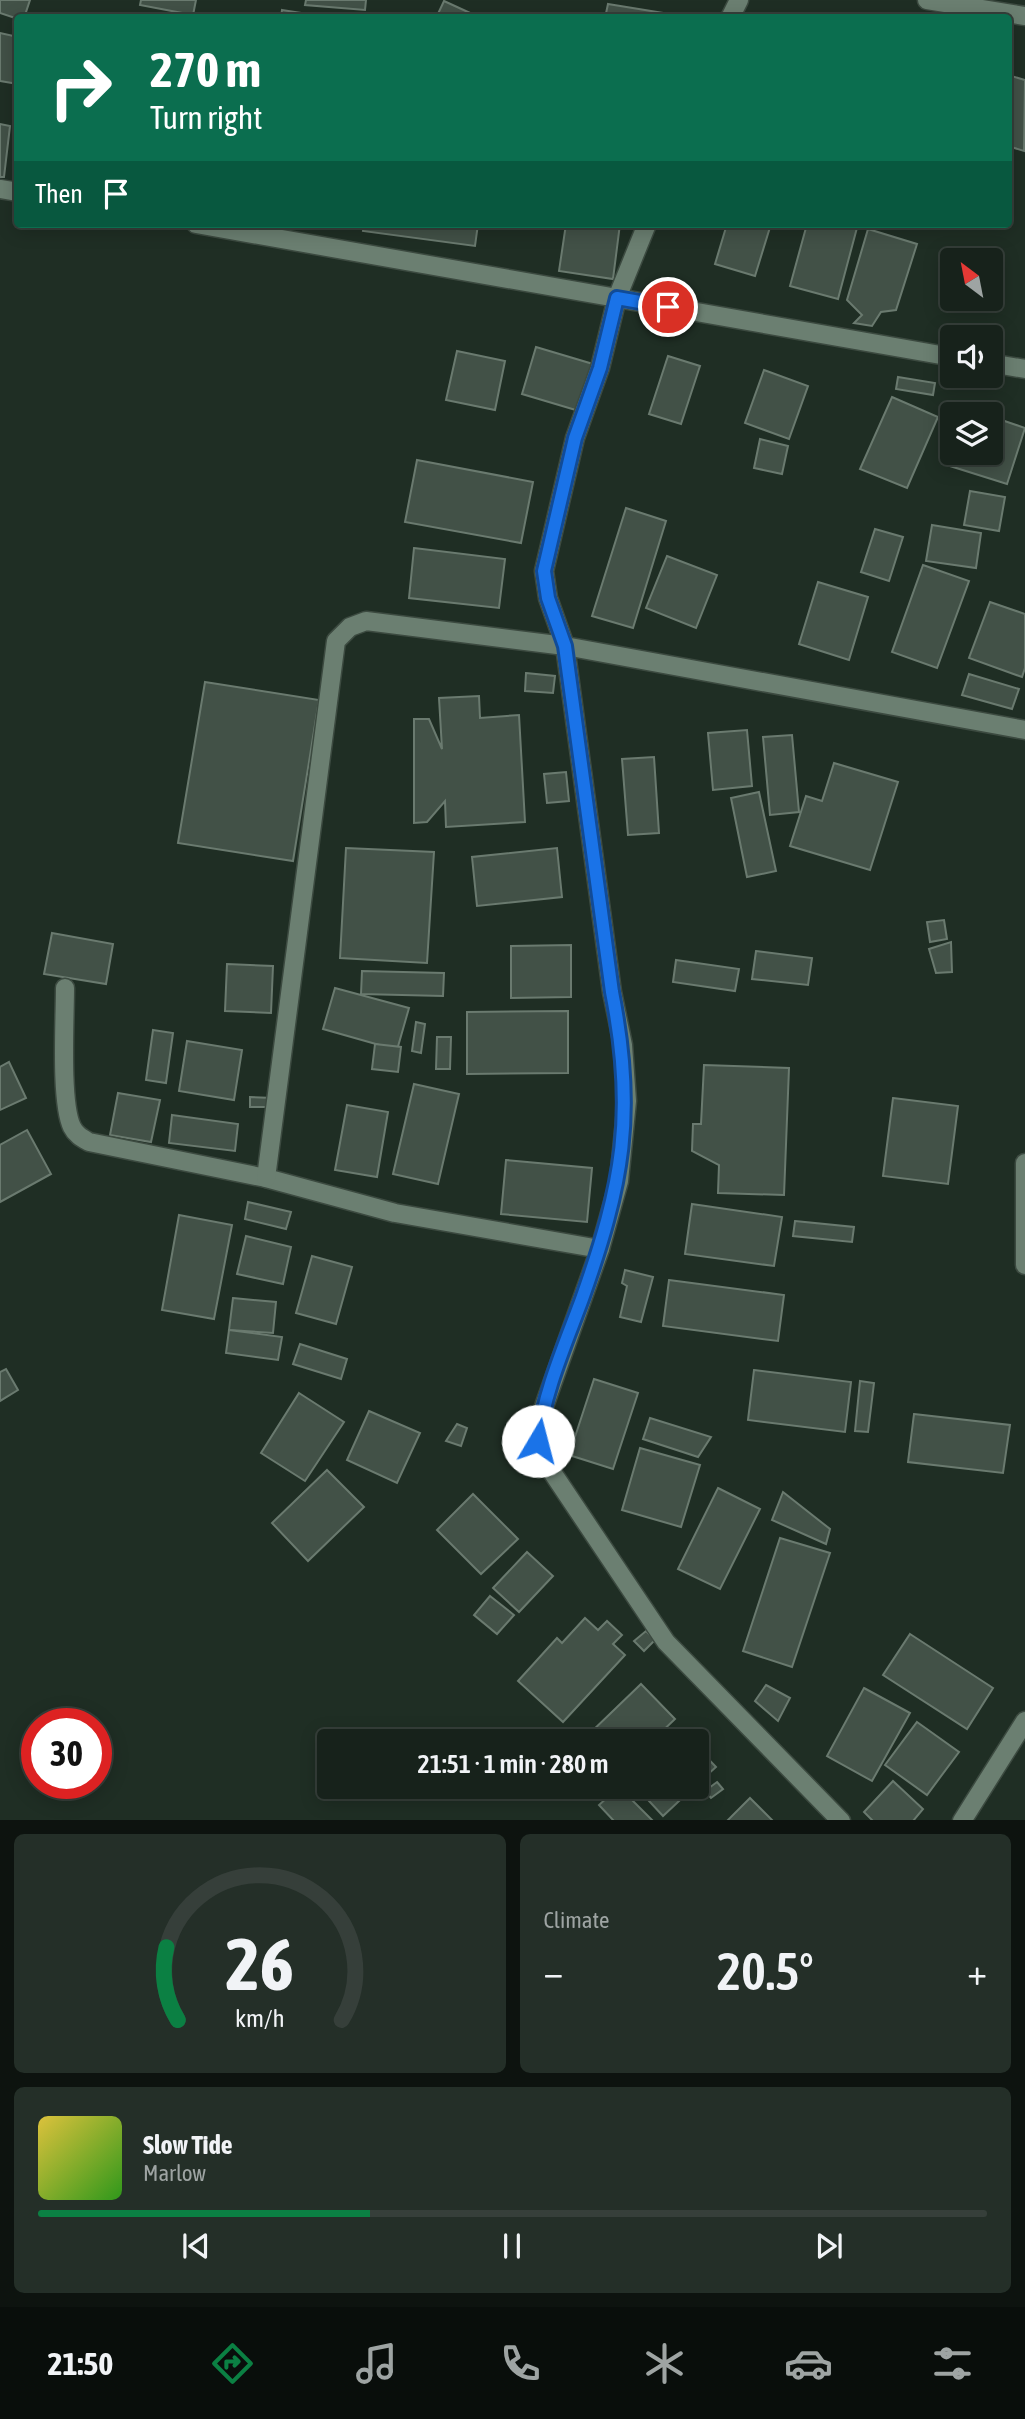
<!DOCTYPE html>
<meta charset="utf-8">
<style>
body{margin:0;font-family:"Asap Condensed",sans-serif;background:#242f28;color:#f1f3f6;height:100vh;display:flex;flex-direction:column;font-size:26px;white-space:nowrap}
*{box-sizing:border-box;margin:0}
p{font-size:23px;color:#9ea4a3}
.icon{flex:none;width:38px;height:38px;fill:none;stroke:currentColor;stroke-width:2;stroke-linecap:round;stroke-linejoin:round}
.map{position:relative;height:1820px;overflow:hidden}
.side{display:flex;flex-direction:column;gap:14px;padding:14px;background:#0d130f;flex:1}
.side>*{flex:none}
.banner{position:absolute;left:14px;top:14px;width:998px;height:214px;border-radius:7px;box-shadow:0 4px 18px #0003,0 0 0 2px #363f3a;background:#0b6e4f;color:#fff;overflow:hidden}
.needle{width:46px;rotate:328deg}
.buttons{position:absolute;left:940px;top:248px;display:grid;gap:14px}
.buttons a{display:grid;place-items:center;width:63px;height:63px;border-radius:7px;background:#17221b;box-shadow:0 4px 18px #0003,0 0 0 2px #363f3a;font-size:35px}
.speed{position:absolute;left:21px;top:1708px;display:flex;gap:14px;font-size:35px;font-weight:700;text-align:center}
.speed>*{display:grid;place-content:center;width:91px;height:91px;border-radius:50%;background:#17221b;box-shadow:0 4px 18px #0003,0 0 0 2px #363f3a;line-height:1}
.speed .limit{border:10px solid #d22;background:#fff;color:#111}
.pin{position:absolute;display:grid;place-items:center;width:60px;height:60px;color:#fff;margin:-30px;border:4px solid #fff;border-radius:50%;box-shadow:0 2px 7px #0007}
.me{position:absolute;width:77px;margin:-38px;rotate:8deg;stroke-linejoin:round;filter:drop-shadow(0 0 5px #0008)}
.turn{display:flex;align-items:center;gap:24px;height:147px;padding:0 21px;font-size:32px}
.turn .icon{width:91px;height:91px;stroke-width:2.5}
.turn b{display:block;font-size:49px;line-height:60px}
.then{display:flex;align-items:center;height:66px;padding:0 21px;background:#0003;gap:14px;font-size:26px}
.big{font-size:52px;font-weight:600;line-height:1.1}
.side .widget{flex:1;display:flex;flex-direction:column;justify-content:center;gap:10px;min-width:0;padding:0 24px;border-radius:10px;background:#242f28}
.side .dial{align-items:center;gap:0}
.dial svg{height:182px;overflow:visible;fill:none;stroke:#363f3a;stroke-width:7;stroke-linecap:round;text-anchor:middle}
.dial text{fill:#f1f3f6;stroke:none}
.song{display:flex;align-items:center;gap:21px}
.cover{width:84px;height:84px;border-radius:10px;background:linear-gradient(135deg,hsl(50 70% 55%),hsl(110 70% 35%))}
.played{height:7px;border-radius:4px;background:linear-gradient(90deg,#0b8043 35%,#363f3a 35%)}
.keys{display:flex;justify-content:space-around;direction:ltr}
.heat{display:flex;justify-content:space-between;align-items:center;font-size:38px;direction:ltr}
.side .tiles{flex:1;display:grid;gap:14px;grid-template-columns:1fr 1fr}
.widget:last-child{grid-column:span 2}
.trip{position:absolute;left:317px;top:1729px;width:392px;height:70px;border-radius:7px;background:#17221b;box-shadow:0 4px 18px #0003,0 0 0 2px #363f3a;font-weight:600;line-height:70px;text-align:center}
.menu{display:flex;height:112px;justify-content:space-around;align-items:center;background:#090e0b;color:#9ea4a3}
.menu .icon{width:49px;height:49px}
.menu .selected{color:#0b8043}
.menu b{font-size:32px;color:#f1f3f6}
.map>svg:first-child{display:block}
</style>
<div class="map">
<svg width="1025" height="1821" viewBox="0 0 1025 1821">
<rect width="100%" height="100%" fill="#1f2e24"/>
<g fill="#425147" stroke="#6a7a6f" stroke-width="2">
<path d="M0 0H30L24 18 18 19 0 13Z"/>
<path d="M141 0H196L193 15 140 5Z"/>
<path d="M306 0H366L365 10 305 5Z"/>
<path d="M444 1 481 18H436Z"/>
<path d="M608 4 688 17 605 18Z"/>
<path d="M282 10 327 17 281 18Z"/>
<path d="M0 33 18 37V84L0 81Z"/>
<path d="M1008 75 1025 80 1024 151 1008 146Z"/>
<path d="M0 124 10 126 4 177H0Z"/>
<path d="M364 224H478L475 246 363 231Z"/>
<path d="M566 224H620L613 279 559 271Z"/>
<path d="M727 224H771L755 276 715 264Z"/>
<path d="M807 224H858L838 299 790 286Z"/>
<path d="M868 229 917 244 896 310 881 312 872 326 854 323 862 315 847 300Z"/>
<path d="M536 347 593 364 579 411 522 394Z"/>
<path d="M457 351 505 361 495 410 446 400Z"/>
<path d="M668 356 700 366 681 424 649 414Z"/>
<path d="M764 370 808 386 789 439 745 423Z"/>
<path d="M898 377 935 383 933 395 896 389Z"/>
<path d="M892 397 938 417 907 488 860 469Z"/>
<path d="M990 416 1025 428 1007 484 950 466 954 453H990Z"/>
<path d="M760 439 788 446 782 474 754 468Z"/>
<path d="M417 460 533 482 521 543 405 522Z"/>
<path d="M970 491 1005 497 999 531 964 525Z"/>
<path d="M626 508 666 521 633 628 592 616Z"/>
<path d="M932 525 981 533 976 568 926 561Z"/>
<path d="M875 529 903 537 889 581 861 572Z"/>
<path d="M414 548 505 559 499 608 409 598Z"/>
<path d="M667 556 717 575 696 628 646 608Z"/>
<path d="M923 565 969 581 937 668 892 652Z"/>
<path d="M818 582 868 597 849 660 799 644Z"/>
<path d="M990 602 1025 614V668L1022 677 969 658Z"/>
<path d="M526 673 555 676 553 693 525 691Z"/>
<path d="M969 674 1019 689 1012 709 962 695Z"/>
<path d="M205 682 319 700 293 861 178 843Z"/>
<path d="M479 696 480 718 519 715 525 822 446 827 445 801 427 822 414 823V719H429L442 749 439 698Z"/>
<path d="M747 730 752 786 713 790 708 733Z"/>
<path d="M792 735 799 812 770 815 763 737Z"/>
<path d="M654 757 659 833 628 835 622 759Z"/>
<path d="M834 763 898 782 870 870 790 846 806 796 822 801Z"/>
<path d="M566 772 569 801 547 803 544 774Z"/>
<path d="M759 792 776 871 747 877 731 798Z"/>
<path d="M346 848 434 852 427 963 340 958Z"/>
<path d="M557 848 562 897 477 906 472 857Z"/>
<path d="M944 920 947 939 930 942 927 922Z"/>
<path d="M52 933 113 944 106 984 44 974Z"/>
<path d="M951 942 952 972 936 973 929 949Z"/>
<path d="M571 945V997L511 998V946Z"/>
<path d="M756 951 812 958 808 985 752 979Z"/>
<path d="M676 960 739 969 735 991 673 982Z"/>
<path d="M227 964 273 966 271 1013 225 1011Z"/>
<path d="M362 971 444 973 443 996 361 994Z"/>
<path d="M335 988 409 1008 397 1050 323 1029Z"/>
<path d="M568 1011V1073L467 1074V1012Z"/>
<path d="M416 1022 425 1024 421 1053 412 1051Z"/>
<path d="M153 1030 173 1033 166 1083 146 1080Z"/>
<path d="M437 1037H451L450 1069H436Z"/>
<path d="M187 1041 242 1050 234 1100 179 1091Z"/>
<path d="M375 1044 401 1047 398 1072 372 1069Z"/>
<path d="M9 1062 26 1098 0 1110V1067Z"/>
<path d="M704 1065 789 1068 784 1195 718 1193 719 1165 692 1151 693 1124H701Z"/>
<path d="M414 1084 459 1094 438 1184 393 1174Z"/>
<path d="M118 1093 160 1100 151 1142 110 1135Z"/>
<path d="M250 1097 273 1098V1107H250Z"/>
<path d="M893 1098 958 1106 948 1184 883 1176Z"/>
<path d="M347 1105 388 1112 377 1177 335 1170Z"/>
<path d="M172 1115 238 1124 235 1151 169 1143Z"/>
<path d="M27 1130 51 1174 0 1202V1145Z"/>
<path d="M506 1160 592 1168 587 1222 501 1214Z"/>
<path d="M248 1202 291 1212 286 1229 245 1219Z"/>
<path d="M692 1204 782 1217 774 1266 685 1254Z"/>
<path d="M179 1215 232 1225 214 1319 162 1310Z"/>
<path d="M795 1221 854 1227 852 1242 793 1236Z"/>
<path d="M246 1236 291 1247 283 1284 237 1274Z"/>
<path d="M312 1256 352 1267 336 1324 296 1313Z"/>
<path d="M625 1270 653 1277 641 1322 620 1317 627 1286 622 1283Z"/>
<path d="M669 1280 784 1295 778 1341 663 1326Z"/>
<path d="M233 1298 276 1302 273 1333 229 1330Z"/>
<path d="M229 1330 282 1337 278 1360 226 1353Z"/>
<path d="M300 1344 347 1359 341 1379 293 1364Z"/>
<path d="M6 1369 18 1390 0 1401V1372Z"/>
<path d="M754 1370 851 1382 845 1432 748 1420Z"/>
<path d="M594 1379 638 1393 613 1469 569 1455Z"/>
<path d="M860 1381 874 1383 868 1432 855 1431Z"/>
<path d="M299 1393 344 1422 305 1481 261 1453Z"/>
<path d="M369 1411 420 1433 397 1483 347 1460Z"/>
<path d="M914 1414 1010 1425 1003 1473 908 1462Z"/>
<path d="M650 1418 711 1437 698 1457 643 1439Z"/>
<path d="M457 1424 467 1428 461 1446 446 1441Z"/>
<path d="M640 1448 700 1465 681 1527 622 1510Z"/>
<path d="M327 1470 364 1507 308 1561 272 1523Z"/>
<path d="M718 1488 760 1509 720 1589 678 1569Z"/>
<path d="M783 1492 830 1529 826 1544 772 1520Z"/>
<path d="M473 1494 518 1539 481 1574 437 1530Z"/>
<path d="M780 1538 830 1553 792 1667 743 1651Z"/>
<path d="M527 1552 553 1576 519 1612 493 1588Z"/>
<path d="M490 1596 514 1615 497 1634 474 1615Z"/>
<path d="M585 1618 598 1630 607 1621 622 1635 613 1644 625 1655 563 1722 518 1681 557 1638 562 1643Z"/>
<path d="M646 1631 655 1640 644 1651 634 1641Z"/>
<path d="M910 1634 993 1688 967 1729 883 1675Z"/>
<path d="M641 1684 675 1719 652 1741H594L588 1735Z"/>
<path d="M766 1685 790 1698 778 1721 755 1701Z"/>
<path d="M864 1688 910 1713 872 1781 827 1756Z"/>
<path d="M917 1722 959 1752 927 1795 885 1765Z"/>
<path d="M681 1729 692 1741H669Z"/>
<path d="M696 1746 716 1767 696 1785Z"/>
<path d="M893 1781 923 1809 913 1821H873L864 1812Z"/>
<path d="M717 1782 723 1789 711 1798 705 1791Z"/>
<path d="M619 1787 653 1821H614L599 1805Z"/>
<path d="M636 1787H694L663 1816Z"/>
<path d="M750 1798 773 1821H727Z"/>
</g>
<g fill="none" stroke-linecap="round" stroke-linejoin="round">
<g stroke="#3c4a40" stroke-width="21">
<g id="minor">
<path d="M927 0 1025 16"/>
<path d="M730 18 739 0"/>
<path d="M0 189 18 192"/>
<path d="M196 224 952 357"/>
<path d="M647 224 617 298 600 368 575 438 544 571 548 598 565 646 612 992 623 1045 627 1101 619 1181 600 1249 542 1412 538 1441 548 1466 666 1642 841 1821"/>
<path d="M990 363 1025 369"/>
<path d="M65 988C65 1019 60 1102 72 1127 76 1135 82 1138 89 1142L266 1178 395 1213 600 1249"/>
<path d="M1025 1163V1265"/>
<path d="M266 1178 336 641 350 627 366 621 565 646 1025 730"/>
<path d="M962 1821 1025 1721"/>
</g>
</g>
<use href="#minor" stroke="#6b7f71" stroke-width="18"/>
</g>
<g fill="none" stroke-linecap="round" stroke-linejoin="round">
<g stroke="#114b97" stroke-width="18">
<path id="route" d="M538 1441C544 1392 565 1345 582 1299 623 1184 636 1113 612 992L565 646 548 598 544 571 575 438 600 368 617 298 668 307"/>
</g>
<use href="#route" stroke="#1a73e8" stroke-width="12"/>
</g>
</svg>
<div class="buttons">
<a><svg class="needle" viewBox="-14 -14 28 28"><path d="M0-13l5 13h-10z" fill="#e53935"/><path d="M0 13l5-13h-10z" fill="#9ea4a3"/></svg></a>
<a><svg class="icon" aria-label="sound" viewBox="0 0 24 24"><path d="M4 9h4l5-4v14l-5-4H4zM17 9q2 3 0 6"/></svg></a>
<a><svg class="icon" aria-label="layers" viewBox="0 0 24 24"><path d="M12 4l9 5-9 5-9-5zM3 14l9 5 9-5"/></svg></a>
</div>
<div class="speed"><div class="limit">30</div></div>
<div class="pin" style="left:668px;top:307px;background:#d93025"><svg class="icon" aria-label="arrive" viewBox="0 0 24 24"><path d="M6 21V4h12l-3 4 3 4H6"/></svg></div>
<svg class="me" style="left:538px;top:1441px" viewBox="-20 -20 40 40"><circle r="19" fill="#fff"/><path d="M0-13L10 11 0 6-10 11z" fill="#1a73e8"/></svg>
<div class="trip">21:51 · 1 min · 280 m</div>
<div class="banner">
<div class="turn"><svg class="icon" aria-label="right" viewBox="0 0 24 24"><path d="M7 20v-9h11M14 6l5 5-5 5"/></svg><div><b>270 m</b>Turn right</div></div>
<div class="then">Then<svg class="icon" aria-label="arrive" viewBox="0 0 24 24"><path d="M6 21V4h12l-3 4 3 4H6"/></svg></div>
</div>
</div>
<section class="side">
<div class="tiles">
<div class="widget dial"><svg viewBox="0 0 100 80">
<path d="M14 69A42 42 0 1 1 86 69"/>
<path d="M14 69A42 42 0 0 1 9 37" stroke="#0b8043"/>
<text x="50" y="56" font-size="32" font-weight="700">26</text>
<text x="50" y="72" font-size="11">km/h</text>
</svg></div>
<div class="widget"><p>Climate</p>
<div class="heat"><a>−</a><b class="big">20.5°</b><a>+</a></div>
</div>
<div class="widget">
<div class="song"><i class="cover"></i><div><b>Slow Tide</b><p>Marlow</p></div></div>
<div class="played"></div>
<div class="keys"><svg class="icon" aria-label="previous" viewBox="0 0 24 24"><path d="M18 5L8 12l10 7zM5 5v14"/></svg><svg class="icon" aria-label="pause" viewBox="0 0 24 24"><path d="M8 5v14M16 5v14"/></svg><svg class="icon" aria-label="next" viewBox="0 0 24 24"><path d="M6 5l10 7-10 7zM19 5v14"/></svg></div>
</div>
</div>
</section>
<nav class="menu">
<b>21:50</b>
<svg class="icon selected" aria-label="directions" viewBox="0 0 24 24"><path d="M12 3l9 9-9 9-9-9zM9 14v-3h6M13 9l2 2-2 2"/></svg>
<svg class="icon" aria-label="music" viewBox="0 0 24 24"><path d="M9 18V5l10-2v13"/><circle cx="6" cy="18" r="3"/><circle cx="16" cy="16" r="3"/></svg>
<svg class="icon" aria-label="phone" viewBox="0 0 24 24"><path d="M5 4h4l2 5-3 2q2 4 5 5l2-3 5 2v4C11 20 4 13 5 4z"/></svg>
<svg class="icon" aria-label="climate" viewBox="0 0 24 24"><path d="M12 3v18M4 7l16 10M4 17L20 7"/></svg>
<svg class="icon" aria-label="car" viewBox="0 0 24 24"><path d="M5 17H2v-5l4-1 3-4h7l3 4 3 1v5h-3M9 17h6M6 11h13"/><circle cx="7" cy="17" r="2"/><circle cx="17" cy="17" r="2"/></svg>
<svg class="icon" aria-label="filters" viewBox="0 0 24 24"><path d="M4 7h16M4 17h16"/><circle cx="9" cy="7" r="2"/><circle cx="15" cy="17" r="2"/></svg>
</nav>
